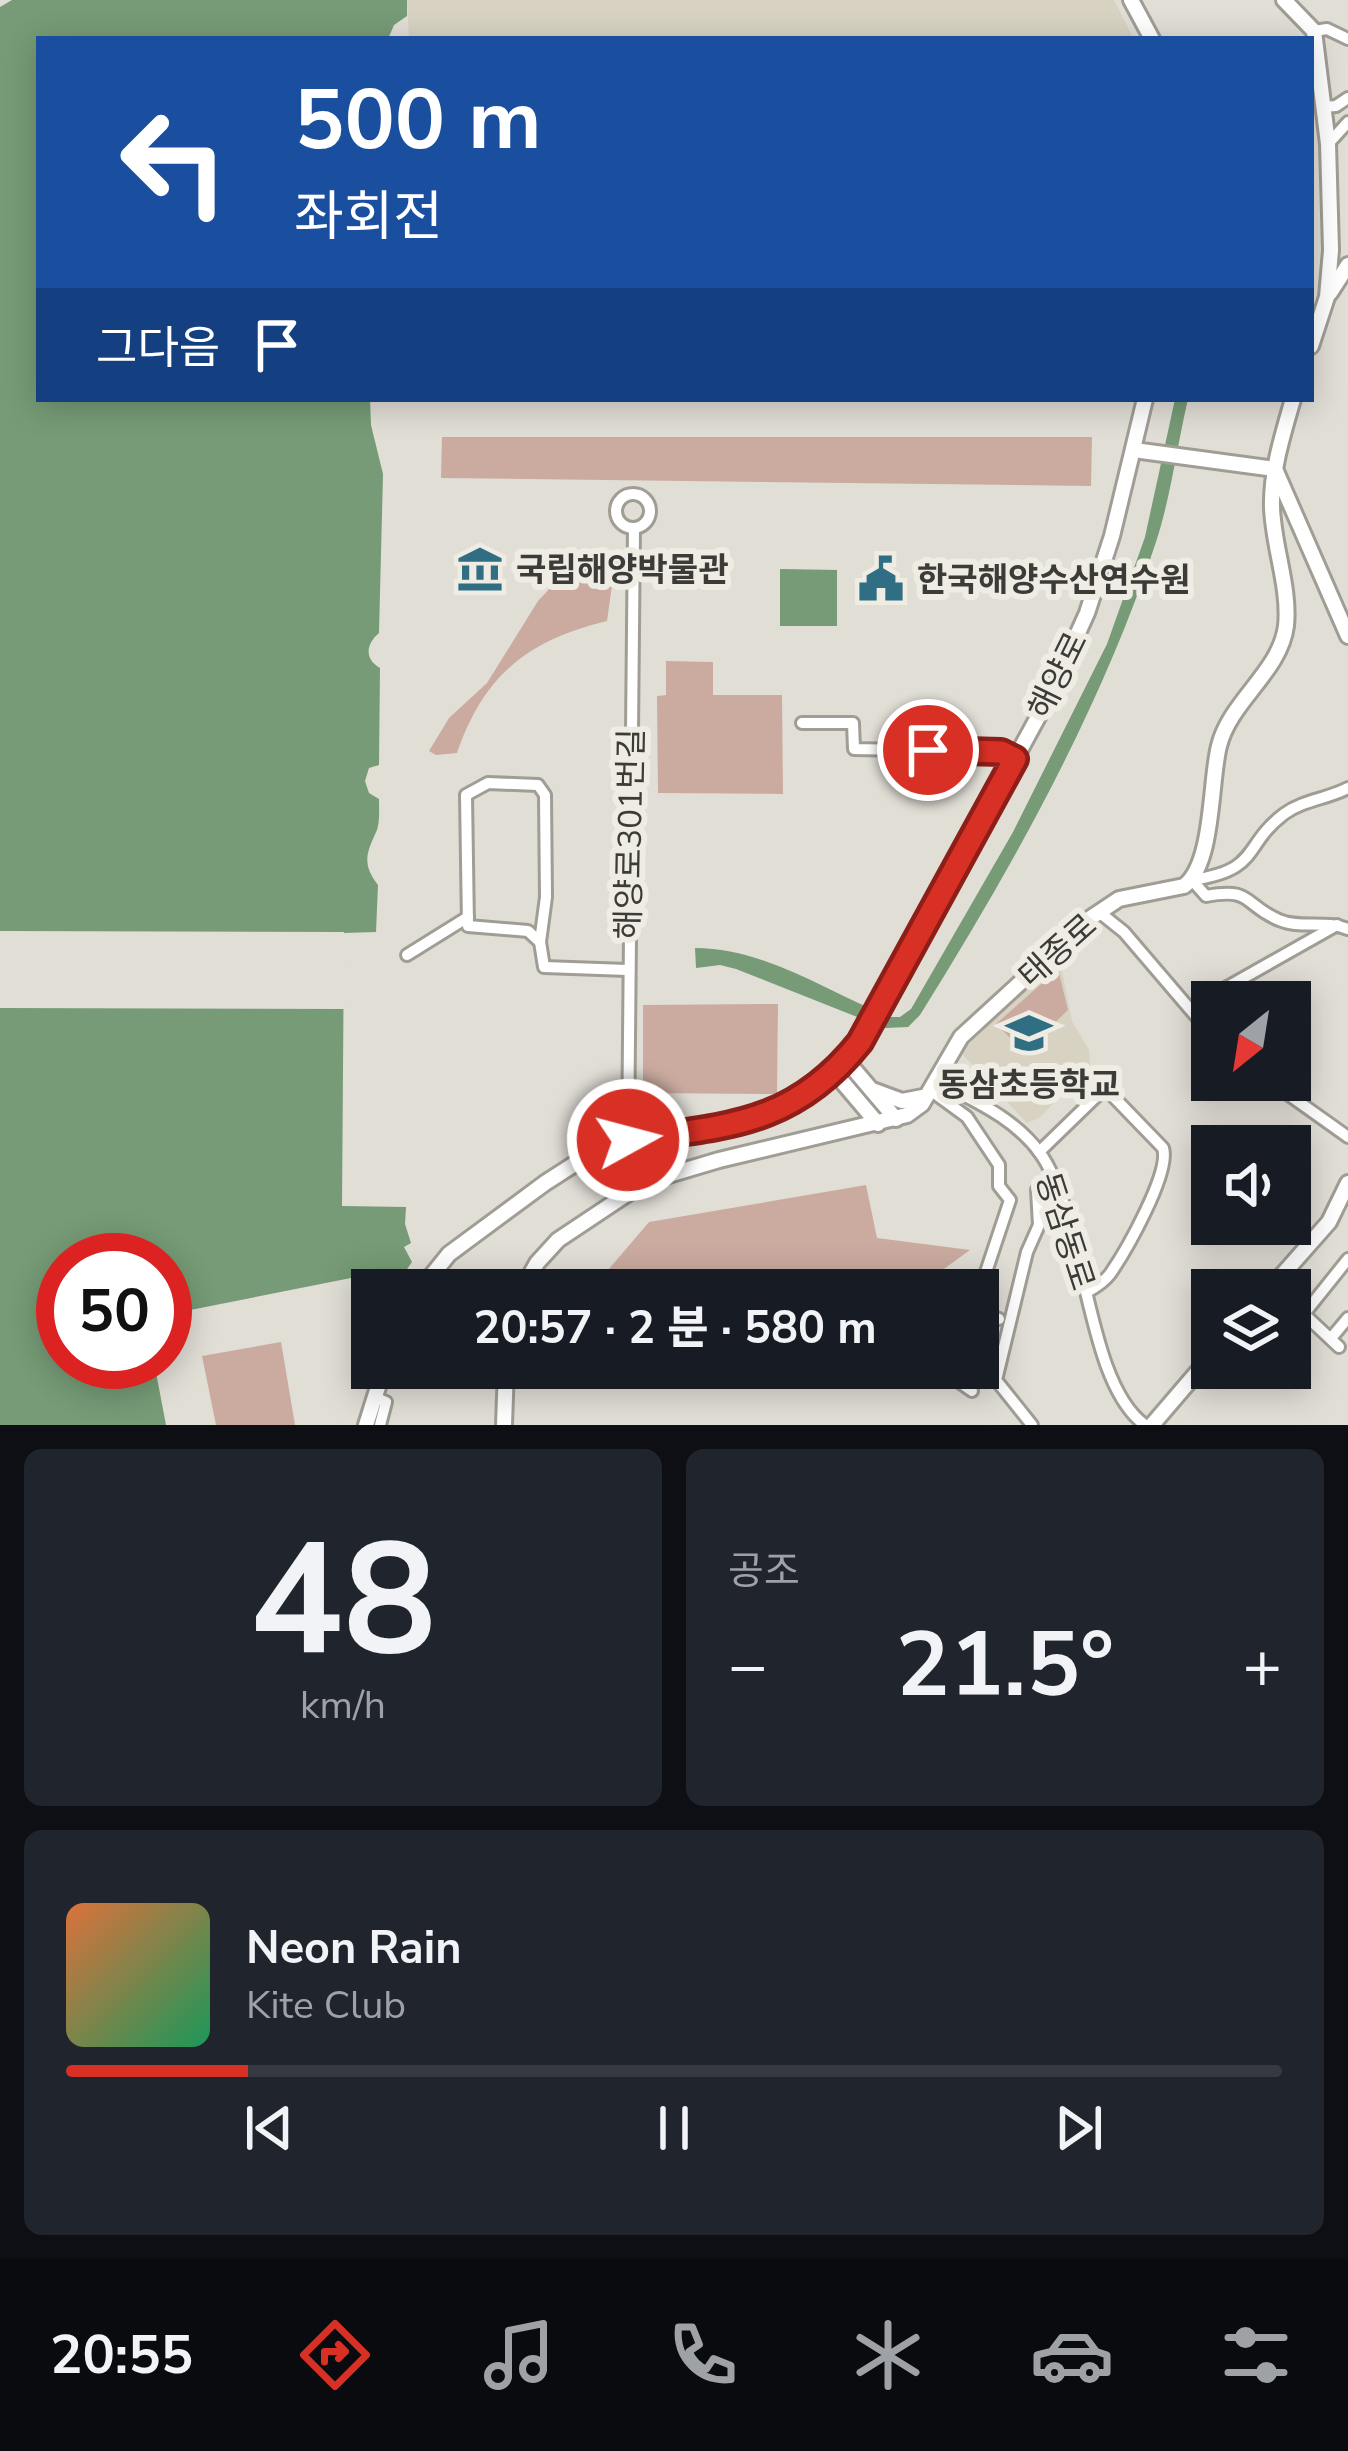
<!DOCTYPE html>
<html lang="ko">
<meta charset="utf-8">
<style>
body{margin:0;font-family:"Nunito Sans","Noto Sans KR",sans-serif;background:#20242c;color:#f1f3f6;height:100vh;display:flex;flex-direction:column;font-size:45px;white-space:nowrap}
*{box-sizing:border-box;margin:0}
p{font-size:39px;color:#9ea1a6}
.icon{flex:none;width:66px;height:66px;fill:none;stroke:currentColor;stroke-width:2;stroke-linecap:round;stroke-linejoin:round}
.map{position:relative;height:1425px;overflow:hidden}
.panel{display:flex;flex-direction:column;gap:24px;padding:24px;background:#0d0f14;flex:1}
.panel>*{flex:none}
.guide{position:absolute;left:36px;top:36px;width:1278px;height:366px;border-radius:0px;box-shadow:0 6px 30px #0003;background:#1a4fa0;color:#fff;overflow:hidden}
.needle{width:78px;rotate:210deg}
.fabs{position:absolute;left:1191px;top:981px;display:grid;gap:24px}
.fabs a{display:grid;place-items:center;width:120px;height:120px;border-radius:0px;background:#171b24;box-shadow:0 6px 30px #0003;font-size:60px}
.speed{position:absolute;left:36px;top:1233px;display:flex;gap:24px;font-size:60px;font-weight:700;text-align:center}
.speed>*{display:grid;place-content:center;width:156px;height:156px;border-radius:50%;background:#171b24;box-shadow:0 6px 30px #0003;line-height:1}
.speed .limit{border:18px solid #d22;background:#fff;color:#111}
.pin{position:absolute;display:grid;place-items:center;width:102px;height:102px;color:#fff;margin:-51px;border:6px solid #fff;border-radius:50%;box-shadow:0 3px 12px #0007}
.me{position:absolute;width:132px;margin:-66px;rotate:83deg;stroke-linejoin:round;filter:drop-shadow(0 0 9px #0008)}
.turn{display:flex;align-items:center;gap:42px;height:252px;padding:0 60px;font-size:54px}
.turn .icon{width:156px;height:156px;stroke-width:2.5}
.turn b{display:block;font-size:84px;line-height:102px}
.then{display:flex;align-items:center;height:114px;padding:0 60px;background:#0003;gap:24px;font-size:45px}
.big{font-size:90px;font-weight:700;line-height:1.1}
.panel .widget{flex:1;display:flex;flex-direction:column;justify-content:center;gap:18px;min-width:0;padding:0 42px;border-radius:18px;background:#20242c}
.panel .dial{align-items:center;gap:0}
.dial b{font-size:156px;line-height:1}
.song{display:flex;align-items:center;gap:36px}
.cover{width:144px;height:144px;border-radius:18px;background:linear-gradient(135deg,hsl(20 70% 55%),hsl(150 70% 35%))}
.played{height:12px;border-radius:6px;background:linear-gradient(90deg,#d93025 15%,#363941 15%)}
.keys{display:flex;justify-content:space-around;direction:ltr}
.heat{display:flex;justify-content:space-between;align-items:center;font-size:66px;direction:ltr}
.panel .tiles{flex:1;display:grid;gap:24px;grid-template-columns:1fr 1fr}
.widget:last-child{grid-column:span 2}
.trip{position:absolute;left:351px;top:1269px;width:648px;height:120px;border-radius:0px;background:#171b24;box-shadow:0 6px 30px #0003;font-weight:700;line-height:120px;text-align:center}
.tabs{display:flex;height:192px;justify-content:space-around;align-items:center;background:#090b0e;color:#9ea1a6}
.tabs .icon{width:84px;height:84px}
.tabs .current{color:#d93025}
.tabs b{font-size:54px;color:#f1f3f6}
.map>svg:first-child{display:block}
</style>
<div class="map">
<svg width="1348" height="1425" viewBox="0 0 1348 1425">
<rect width="100%" height="100%" fill="#e1ded6"/>
<g fill="#d7d2c2">
<path d="M407 0H1114L1134 39H409Z"/>
<path d="M1060 961 1072 1021 1089 1050 1090 1067 1039 1118 1027 1123 961 1053 965 1044Z"/>
</g>
<g fill="#cbaba0">
<path d="M442 437H1092L1091 486 441 478Z"/>
<path d="M604 552 615 564 607 621C528 640 484 675 457 753L436 755 429 751 449 718 487 683 538 601 565 572Z"/>
<path d="M666 661 713 662V695H782L783 794 658 793 657 696 666 695Z"/>
<path d="M1058 969 1068 1010 1025 1052 996 1024Z"/>
<path d="M778 1004 777 1094 643 1093V1005Z"/>
<path d="M866 1185 877 1238 970 1250 915 1290H591L649 1222Z"/>
<path d="M281 1342 295 1425H216L202 1356Z"/>
</g>
<g fill="#769b76">
<path d="M12 0H407V16L394 25 388 39H39V399H370L371 425 383 474 379 633C366 644 364 659 380 668L379 765 369 768 365 781 369 793 379 799C379 808 380 821 377 830 367 852 361 863 378 885L376 932 344 933 342 1206 406 1207 405 1224 411 1243 404 1247 412 1262 405 1272 356 1277 165 1315V1260H63V1362H154L166 1425H0V7Z"/>
<path d="M1175 399H1188C1177 446 1171 496 1156 542 1101 709 1013 866 920 1015L908 1027 885 1028 736 969 720 965 696 968 695 948C765 948 827 992 890 1017H900L911 1009 1013 832 1107 644 1145 537Z"/>
<path d="M780 569 837 570V626H780Z"/>
</g>
<path fill="#e1ded6" d="M0 931 344 932 345 1009 0 1008Z"/>
<g fill="none" stroke-linecap="round" stroke-linejoin="round">
<g stroke="#a09d95" stroke-width="16">
<g id="minor">
<path d="M1314 31 1327 29 1348 39"/>
<path d="M1324 107 1336 106 1348 98"/>
<path d="M1328 144 1348 122"/>
<circle cx="633" cy="511" r="17"/>
<path d="M802 723H853L854 749 1002 752 1015 759"/>
<path d="M488 783 538 785 545 795 546 897 540 942 528 931 468 926 466 795Z"/>
<path d="M1192 880C1261 870 1242 846 1284 814 1303 800 1327 799 1348 788"/>
<path d="M1192 880 1206 896C1253 887 1243 905 1279 920 1299 929 1326 920 1348 929"/>
<path d="M1099 912 1124 932 1212 1035"/>
<path d="M540 942 544 967 627 970"/>
<path d="M407 955 468 917"/>
<path d="M1199 1003 1337 925"/>
<path d="M935 1080C972 1100 1014 1117 1040 1153 1087 1219 1084 1381 1145 1425"/>
<path d="M1268 1080 1348 1137"/>
<path d="M930 1090 967 1117 999 1165V1186L1010 1200 978 1296"/>
<path d="M628 1140 634 528"/>
<path d="M1039 1152 1105 1088 1163 1148C1171 1172 1126 1251 1110 1274 1104 1282 1096 1287 1087 1292"/>
<path d="M1290 1294 1304 1314 1339 1347"/>
<path d="M978 1311 999 1319"/>
<path d="M1304 1314 1348 1259"/>
<path d="M978 1332 986 1314"/>
<path d="M1332 1337 1348 1318"/>
<path d="M961 1368 959 1382 972 1391"/>
<path d="M377 1398 386 1402 380 1425"/>
<path d="M1032 1425 996 1380 1027 1252 1039 1225 1037 1190 1052 1174"/>
</g>
</g>
<g stroke="#a09d95" stroke-width="20">
<g id="major">
<path d="M1131 0 1152 39"/>
<path d="M1284 0 1314 31 1328 144 1331 250 1327 297 1311 346"/>
<path d="M1330 293 1348 265"/>
<path d="M1134 450 1275 469 1348 636"/>
<path d="M846 1060 896 1119"/>
<path d="M834 1072 878 1124"/>
<path d="M875 1091 902 1101 923 1097"/>
<path d="M420 1290 449 1254 545 1183 601 1147 748 1121 794 1104 846 1060 888 993 1051 693 1087 613 1112 536 1145 399"/>
<path d="M522 1290 537 1263 558 1240 645 1182 719 1160 907 1115 922 1104 961 1037 1092 917 1119 899 1184 886C1214 864 1210 780 1219 746 1230 701 1280 672 1286 626 1290 587 1273 546 1272 507 1271 471 1283 434 1293 399"/>
<path d="M1269 1290 1329 1222 1348 1183"/>
<path d="M366 1425 384 1368"/>
<path d="M504 1425 506 1368"/>
<path d="M1152 1425 1212 1355"/>
</g>
</g>
<use href="#minor" stroke="#fff" stroke-width="10"/>
<use href="#major" stroke="#fff" stroke-width="14"/>
</g>
<g fill="none" stroke-linecap="round" stroke-linejoin="round">
<g stroke="#8d1f18" stroke-width="30">
<path id="route" d="M628 1140C726 1126 793 1126 860 1042L1015 759 1001 752 928 750"/>
</g>
<use href="#route" stroke="#d93025" stroke-width="21"/>
</g>
<defs>
<g id="museum-bare" transform="scale(3.6)"><path d="M0-6L6-3V-2H-6V-3ZM-5-1h2V3h-2ZM-1-1h2V3h-2ZM3-1h2V3H3ZM-6 4H6V6H-6Z" fill="#2f6e83" stroke="#eeece3" stroke-width="2.5" paint-order="stroke"/></g>
<g id="civic-bare" transform="scale(3.6)"><path d="M-.6-6.5H3V-4.5H.6V-3L4-1V1h2V6H-6V1h2V-1L-.6-3ZM-1.2 2.5V6h2.4V2.5Z" fill="#2f6e83" stroke="#eeece3" stroke-width="2.5" paint-order="stroke"/></g>
<g id="school-bare" transform="scale(3.6)"><path d="M0-5L7-2L0 1L-7-2ZM-4 1L0 2.5L4 1V4Q0 6-4 4Z" fill="#2f6e83" stroke="#eeece3" stroke-width="2.5" paint-order="stroke"/></g>
</defs>
<g fill-rule="evenodd">
<use href="#museum-bare" x="480" y="569"/>
<use href="#civic-bare" x="881" y="579"/>
<use href="#school-bare" x="1029" y="1033"/>
</g>
<g text-anchor="middle" stroke-width="12" stroke-linejoin="round" paint-order="stroke">
<g font-size="33" font-weight="bold" fill="#3c3b38" stroke="#eeece3" text-anchor="start">
<text x="516" y="581">국립해양박물관</text>
<text x="917" y="591">한국해양수산연수원</text>
<text x="1029" y="1096" text-anchor="middle">동삼초등학교</text>
</g>
<g font-size="33" fill="#3c3b38" stroke="#eeece3">
<text transform="translate(1057 675) rotate(-64)" y="12">해양로</text>
<text transform="translate(629 834) rotate(-89)" y="12">해양로301번길</text>
<text transform="translate(1057 950) rotate(-42)" y="12">태종로</text>
<text transform="translate(1066 1231) rotate(72)" y="12">동삼동로</text>
</g>
</g>
</svg>
<div class="fabs">
<a><svg class="needle" viewBox="-14 -14 28 28"><path d="M0-13l5 13h-10z" fill="#e53935"/><path d="M0 13l5-13h-10z" fill="#9ea1a6"/></svg></a>
<a><svg class="icon" aria-label="sound" viewBox="0 0 24 24"><path d="M4 9h4l5-4v14l-5-4H4zM17 9q2 3 0 6"/></svg></a>
<a><svg class="icon" aria-label="layers" viewBox="0 0 24 24"><path d="M12 4l9 5-9 5-9-5zM3 14l9 5 9-5"/></svg></a>
</div>
<div class="speed"><div class="limit">50</div></div>
<div class="pin" style="left:928px;top:750px;background:#d93025"><svg class="icon" aria-label="arrive" viewBox="0 0 24 24"><path d="M6 21V4h12l-3 4 3 4H6"/></svg></div>
<svg class="me" style="left:628px;top:1140px" viewBox="-20 -20 40 40"><circle r="17" fill="#d93025" stroke="#fff" stroke-width="3"/><path d="M0-11L8 9 0 5-8 9z" fill="#fff"/></svg>
<div class="trip">20:57 · 2 분 · 580 m</div>
<div class="guide">
<div class="turn"><svg class="icon" aria-label="left" viewBox="0 0 24 24"><path d="M17 20v-9H6M10 6l-5 5 5 5"/></svg><div><b>500 m</b>좌회전</div></div>
<div class="then">그다음<svg class="icon" aria-label="arrive" viewBox="0 0 24 24"><path d="M6 21V4h12l-3 4 3 4H6"/></svg></div>
</div>
</div>
<section class="panel">
<div class="tiles">
<div class="widget dial"><b>48</b><p>km/h</p></div>
<div class="widget"><p>공조</p>
<div class="heat"><a>−</a><b class="big">21.5°</b><a>+</a></div>
</div>
<div class="widget">
<div class="song"><i class="cover"></i><div><b>Neon Rain</b><p>Kite Club</p></div></div>
<div class="played"></div>
<div class="keys"><svg class="icon" aria-label="previous" viewBox="0 0 24 24"><path d="M18 5L8 12l10 7zM5 5v14"/></svg><svg class="icon" aria-label="pause" viewBox="0 0 24 24"><path d="M8 5v14M16 5v14"/></svg><svg class="icon" aria-label="next" viewBox="0 0 24 24"><path d="M6 5l10 7-10 7zM19 5v14"/></svg></div>
</div>
</div>
</section>
<nav class="tabs">
<b>20:55</b>
<svg class="icon current" aria-label="directions" viewBox="0 0 24 24"><path d="M12 3l9 9-9 9-9-9zM9 14v-3h6M13 9l2 2-2 2"/></svg>
<svg class="icon" aria-label="music" viewBox="0 0 24 24"><path d="M9 18V5l10-2v13"/><circle cx="6" cy="18" r="3"/><circle cx="16" cy="16" r="3"/></svg>
<svg class="icon" aria-label="phone" viewBox="0 0 24 24"><path d="M5 4h4l2 5-3 2q2 4 5 5l2-3 5 2v4C11 20 4 13 5 4z"/></svg>
<svg class="icon" aria-label="climate" viewBox="0 0 24 24"><path d="M12 3v18M4 7l16 10M4 17L20 7"/></svg>
<svg class="icon" aria-label="car" viewBox="0 0 24 24"><path d="M5 17H2v-5l4-1 3-4h7l3 4 3 1v5h-3M9 17h6M6 11h13"/><circle cx="7" cy="17" r="2"/><circle cx="17" cy="17" r="2"/></svg>
<svg class="icon" aria-label="filters" viewBox="0 0 24 24"><path d="M4 7h16M4 17h16"/><circle cx="9" cy="7" r="2"/><circle cx="15" cy="17" r="2"/></svg>
</nav>
